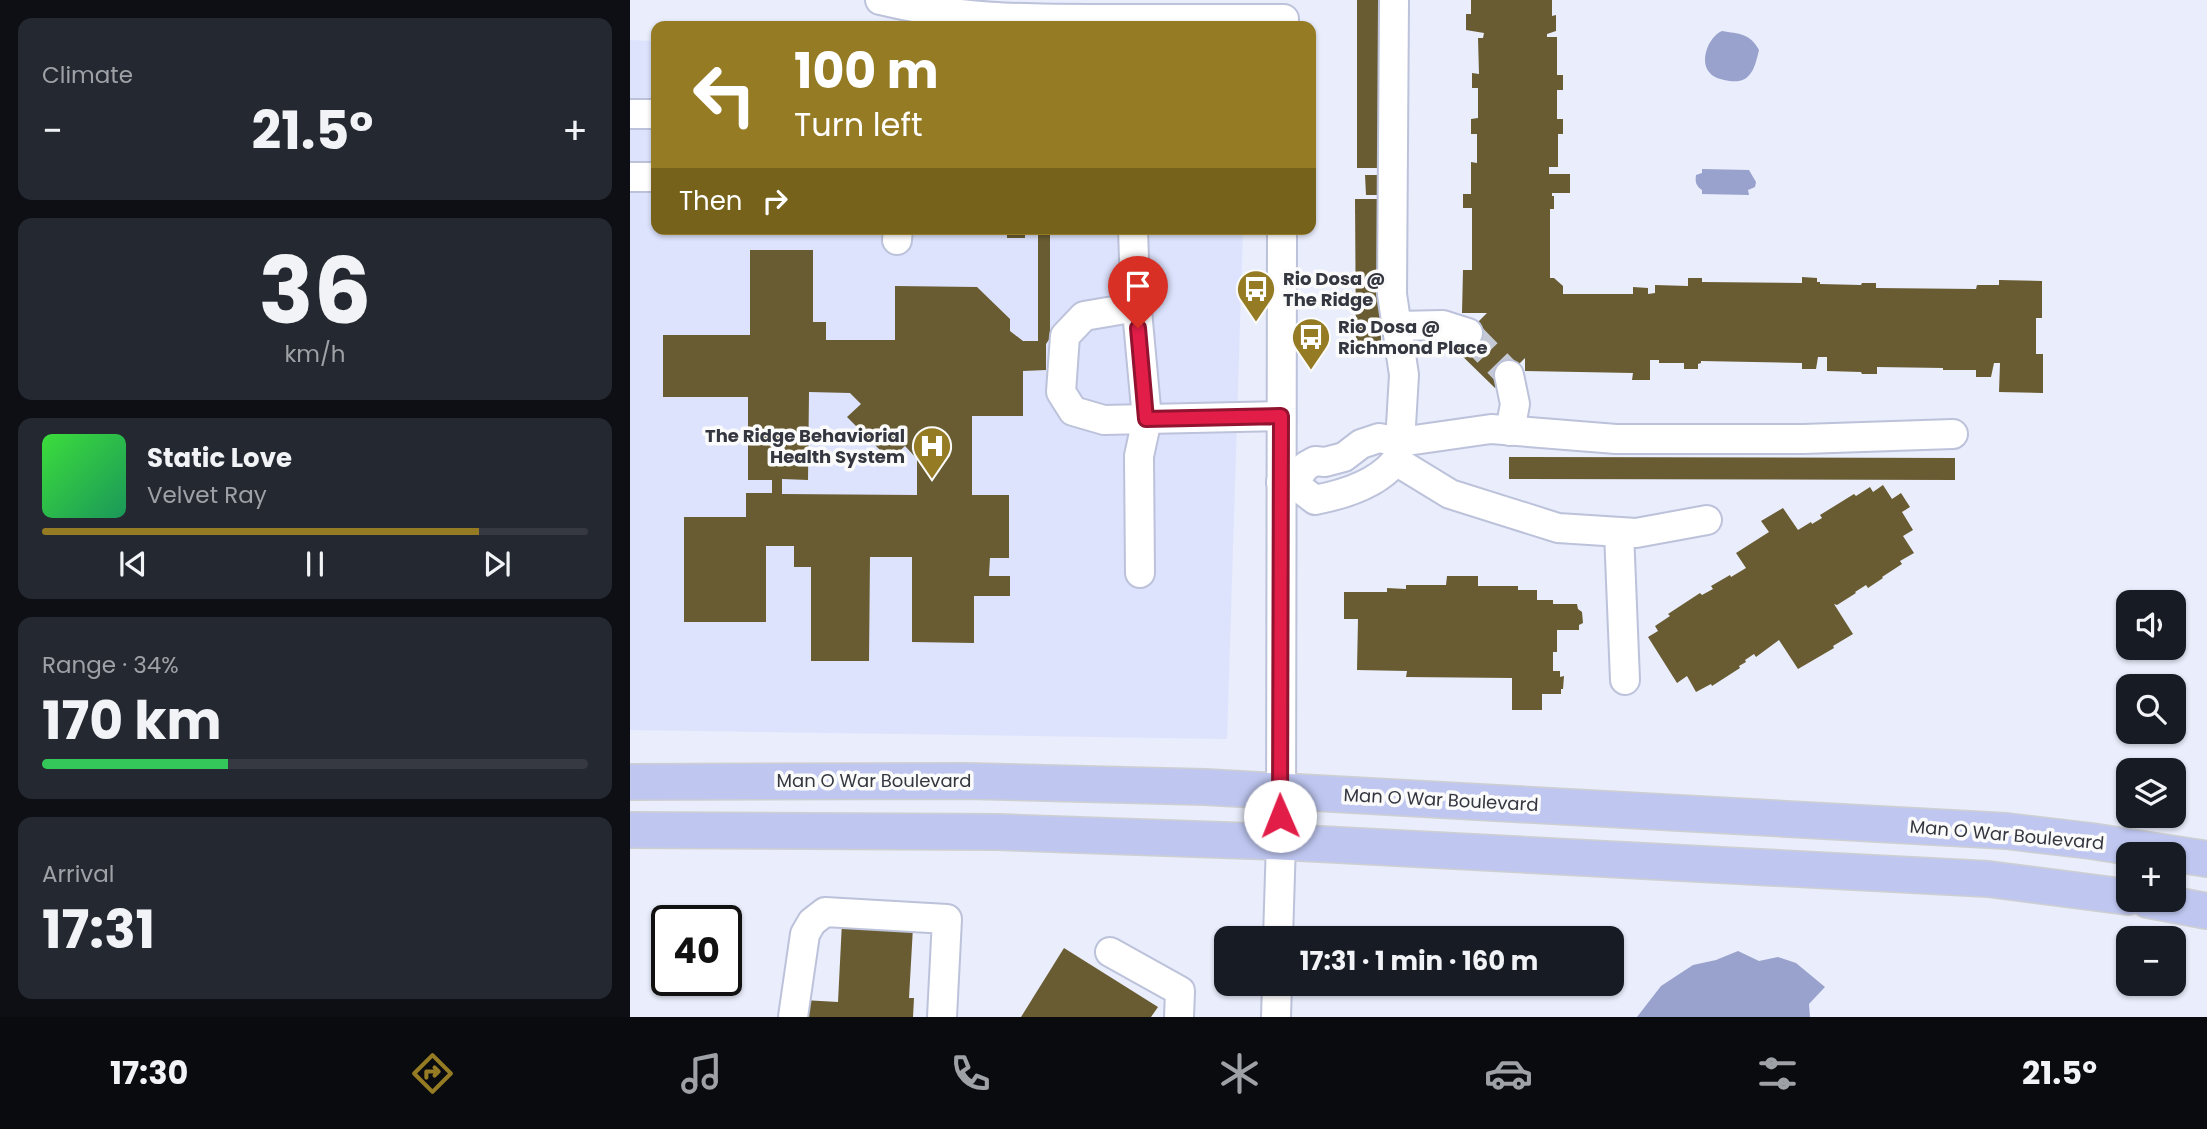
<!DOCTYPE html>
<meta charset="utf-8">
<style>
body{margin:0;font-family:Poppins,sans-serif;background:#242831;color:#f1f3f6;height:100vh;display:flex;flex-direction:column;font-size:26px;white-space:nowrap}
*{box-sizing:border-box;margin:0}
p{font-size:23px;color:#9ea1a6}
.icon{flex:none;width:38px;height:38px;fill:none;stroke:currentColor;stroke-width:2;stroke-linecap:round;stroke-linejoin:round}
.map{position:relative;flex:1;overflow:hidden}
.side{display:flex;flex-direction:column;gap:18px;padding:18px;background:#0d0f14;width:630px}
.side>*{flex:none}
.hud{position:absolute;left:21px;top:21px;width:665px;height:214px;border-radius:14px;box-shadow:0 2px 5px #0004;background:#957b23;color:#fff;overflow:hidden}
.fabs{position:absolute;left:1486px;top:590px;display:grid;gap:14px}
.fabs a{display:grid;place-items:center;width:70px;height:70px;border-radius:14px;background:#171b24;box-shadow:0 2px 5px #0004;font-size:35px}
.speed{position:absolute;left:21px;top:905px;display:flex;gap:14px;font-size:35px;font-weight:700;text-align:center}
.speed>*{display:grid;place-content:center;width:91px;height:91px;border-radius:50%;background:#171b24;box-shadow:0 2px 5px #0004;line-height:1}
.speed .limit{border:4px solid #111;border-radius:10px;background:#fff;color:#111}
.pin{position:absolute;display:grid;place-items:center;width:60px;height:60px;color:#fff;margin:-72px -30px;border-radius:50% 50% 50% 0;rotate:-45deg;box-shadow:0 0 7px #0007}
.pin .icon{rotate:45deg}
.me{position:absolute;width:77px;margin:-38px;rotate:359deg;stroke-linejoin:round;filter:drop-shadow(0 0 5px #0008)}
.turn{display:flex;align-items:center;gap:24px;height:147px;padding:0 28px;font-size:32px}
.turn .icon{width:91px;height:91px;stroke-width:2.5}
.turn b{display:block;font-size:49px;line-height:60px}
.then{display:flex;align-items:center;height:66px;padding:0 28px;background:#0003;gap:14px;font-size:26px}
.big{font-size:52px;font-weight:700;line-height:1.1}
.side .card{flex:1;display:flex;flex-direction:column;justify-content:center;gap:10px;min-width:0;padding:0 24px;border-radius:14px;background:#242831}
.side .dial{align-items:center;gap:0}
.dial b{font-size:91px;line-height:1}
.song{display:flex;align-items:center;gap:21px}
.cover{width:84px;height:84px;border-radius:10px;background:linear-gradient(135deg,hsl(120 70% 55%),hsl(150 70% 35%))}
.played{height:7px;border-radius:4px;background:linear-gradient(90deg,#957b23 80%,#363941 80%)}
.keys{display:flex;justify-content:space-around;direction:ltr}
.heat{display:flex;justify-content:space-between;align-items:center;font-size:38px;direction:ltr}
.charge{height:10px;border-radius:5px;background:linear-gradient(90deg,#34c759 34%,#363941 0)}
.trip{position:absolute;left:584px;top:926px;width:410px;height:70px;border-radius:14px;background:#171b24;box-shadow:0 2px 5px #0004;font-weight:700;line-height:70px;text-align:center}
.dock{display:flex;height:112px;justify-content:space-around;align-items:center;background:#090b0e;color:#9ea1a6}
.dock .icon{width:49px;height:49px}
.dock .selected{color:#957b23}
.dock b{font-size:32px;color:#f1f3f6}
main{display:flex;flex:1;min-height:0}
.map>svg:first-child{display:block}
</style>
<main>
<section class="side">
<div class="card"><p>Climate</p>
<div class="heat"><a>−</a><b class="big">21.5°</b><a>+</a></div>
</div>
<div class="card dial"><b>36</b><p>km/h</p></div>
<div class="card">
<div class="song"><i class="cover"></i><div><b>Static Love</b><p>Velvet Ray</p></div></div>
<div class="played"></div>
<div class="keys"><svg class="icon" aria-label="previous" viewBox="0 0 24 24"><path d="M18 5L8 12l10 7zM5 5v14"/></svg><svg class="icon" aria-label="pause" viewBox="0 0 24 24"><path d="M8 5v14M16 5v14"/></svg><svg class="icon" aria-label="next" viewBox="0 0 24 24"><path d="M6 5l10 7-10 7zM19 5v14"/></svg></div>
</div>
<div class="card"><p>Range · 34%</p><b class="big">170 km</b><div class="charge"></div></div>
<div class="card"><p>Arrival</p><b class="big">17:31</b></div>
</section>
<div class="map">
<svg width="1577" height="1017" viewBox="0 0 1577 1017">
<rect width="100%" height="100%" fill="#e9edfc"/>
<path fill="#dde3fd" d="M0 40 26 41V229H613L597 739 0 730Z"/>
<g fill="#99a2cc">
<path d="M1092 31C1109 34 1120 33 1129 50 1124 71 1120 86 1094 80 1090 79 1083 77 1080 73 1069 62 1078 37 1092 31Z"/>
<path d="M1072 169 1119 170 1126 182 1125 187 1118 190 1119 195 1072 194V190C1066 186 1065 182 1066 175L1072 173Z"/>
<path d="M1108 951 1129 961 1148 957 1166 963 1195 987 1179 1004 1180 1017H1007L1031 986 1063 965 1086 960Z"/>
</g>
<g fill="#695c32" fill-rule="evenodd">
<rect x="727" y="0" width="25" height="168"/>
<path d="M841 0H922V16L926 15V31L917 34V37H927V75H933V90H927V119H933V134H928V167H919V174H940V193H922V196H924V209H920V278H924L933 286V294H1003V287L1018 288V294L1025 293V285L1058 286V278H1072V282L1172 283V277L1187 278V282H1190V284L1231 285 1232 283H1246V288L1346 289 1347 285H1369V280L1412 281V318H1406V354H1413V393L1369 392 1370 363H1364L1361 377H1346V370H1313V368L1247 367V374H1232L1231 372 1197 371V357H1188L1186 369H1172V363L1071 361V363L1068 364V369H1054V363H1029V360H1020V380H1002L1003 373 895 371V358L865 388 823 347 857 313H832L833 270H842V208H833V194H841V162L847 163V134H841V119L848 118V88H842V73L849 74 848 38H853L854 33 836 30V14H841Z"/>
<path d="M735 175H747V195H736Z"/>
<path d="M725 199H750L751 350H726Z"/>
<rect x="377" y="229" width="18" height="9"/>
<path d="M408 229H420V338L416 344V370L393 371V416H342V495H379V558H360L359 576H380V596H344V643L282 642V557H240L239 661H181V567H164V546H136V622H54V517H116V493H142V480H118V397H33V335H120V250H183V322H196V340H265V286L347 287 380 319V331L393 341H408ZM179 392 220 393 231 404 217 417 260 460 275 446 287 459V495L152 494V479L178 480Z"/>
<path d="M879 457 1325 458V480L879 479Z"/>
<path d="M1253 485 1262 499 1271 493 1280 507 1272 512 1283 530 1273 536 1284 553 1270 561 1272 564 1252 577 1253 578 1238 588 1236 585 1225 592 1226 593 1207 605 1204 604 1223 634 1203 646 1204 648 1168 669 1149 640 1126 657 1124 654 1115 660 1116 662 1109 666 1110 668 1082 686 1081 684 1066 692 1057 676 1047 683 1018 637 1028 631 1025 626 1040 616 1038 614 1070 593 1072 595 1083 589 1081 586 1100 575 1101 577 1116 568 1106 553 1139 532 1131 521 1153 508 1168 530 1181 522 1182 524 1192 518 1190 515 1224 494 1226 496 1240 487 1243 492Z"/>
<path d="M817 576H848V586H888V590H907V600H923V604H947L948 609 952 612 953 623 949 625V630H927V652H923V671H930V677L934 676 933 689H931V694H912V710H882V678L776 677 777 671 727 670 728 619H714V592H757V588L776 589V585H816Z"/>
<path d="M212 922 283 927 279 998H284L283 1017H172L173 1000 208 1002Z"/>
<path d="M434 948 528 1007 521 1017H391Z"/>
</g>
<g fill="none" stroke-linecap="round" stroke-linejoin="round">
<path stroke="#c5c9d6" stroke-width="28" stroke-dasharray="28 14" stroke-linecap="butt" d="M838 333 879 375"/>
<g stroke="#bcc2da" stroke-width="32">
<g id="minor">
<path d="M250 0C326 19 395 19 472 19 533 19 593 19 654 19"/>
<path d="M764 0 762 294 774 375 770 442 861 429 986 439H1173L1323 434"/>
<path d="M0 114H26"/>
<path d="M0 177H26"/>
<path d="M503 229 505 289 517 419 651 416"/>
<path d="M267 240 268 229"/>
<path d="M507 307 454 316 435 336 431 392 443 411 474 420 517 419 509 456 510 573"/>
<path d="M766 326 813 325 838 333"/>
<path d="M879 375 885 404 880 431"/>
<path d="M766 461 820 494 928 528 1006 533 1077 520"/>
<path d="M651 482 663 483 685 500C711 495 745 485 764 463 768 458 768 449 770 442L749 438 731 444 714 457 695 462 685 461 676 466 663 483"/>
<path d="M989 532 995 680"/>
<path d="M648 938 651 842 652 229"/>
<path d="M480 952 550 991 549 1017"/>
<path d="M163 1017 175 934 182 922 195 912 317 919 312 1017"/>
<path d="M646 1017 647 984"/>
</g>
</g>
<g stroke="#cecfd1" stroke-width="38">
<g id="major">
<path d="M0 782 335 781 575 787 1376 831 1461 841 1577 859"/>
<path d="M0 830 367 832 651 842 1358 879 1498 897"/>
<path d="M1518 900 1577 911"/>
</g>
</g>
<use href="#minor" stroke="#fff" stroke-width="28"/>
<use href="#major" stroke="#bfc7f1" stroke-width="35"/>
</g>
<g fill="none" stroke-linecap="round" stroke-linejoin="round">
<g stroke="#92132f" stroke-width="18">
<path id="route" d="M508 328 516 419 651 416 650 816"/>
</g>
<use href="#route" stroke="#e11d48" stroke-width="12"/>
</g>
<defs>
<g id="bus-pin" transform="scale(2.0125)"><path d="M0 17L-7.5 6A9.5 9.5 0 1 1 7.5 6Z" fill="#957b23" stroke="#fbfbfb"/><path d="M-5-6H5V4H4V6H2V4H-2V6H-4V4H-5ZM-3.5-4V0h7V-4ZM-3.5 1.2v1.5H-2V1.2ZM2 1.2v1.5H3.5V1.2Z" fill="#fff"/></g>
<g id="hospital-pin" transform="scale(2.0125)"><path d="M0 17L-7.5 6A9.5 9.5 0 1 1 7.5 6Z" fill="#957b23" stroke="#fbfbfb"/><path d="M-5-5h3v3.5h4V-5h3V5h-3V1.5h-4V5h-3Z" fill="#fff"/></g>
</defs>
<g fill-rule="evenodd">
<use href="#bus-pin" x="626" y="289"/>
<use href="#bus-pin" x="681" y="337"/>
<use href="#hospital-pin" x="302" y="446"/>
</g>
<g text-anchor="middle" stroke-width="7" stroke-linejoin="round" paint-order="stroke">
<g font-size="18" font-weight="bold" fill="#343740" stroke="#fbfbfb" text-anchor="start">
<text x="653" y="285">Rio Dosa @<tspan x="653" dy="21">The Ridge</tspan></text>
<text x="708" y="333">Rio Dosa @<tspan x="708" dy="21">Richmond Place</tspan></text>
<text x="275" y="442" text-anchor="end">The Ridge Behaviorial<tspan x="275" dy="21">Health System</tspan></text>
</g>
<g font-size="18" fill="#343740" stroke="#fbfbfb">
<text x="244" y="787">Man O War Boulevard</text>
<text transform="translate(811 800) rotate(3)" y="6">Man O War Boulevard</text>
<text transform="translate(1377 835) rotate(5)" y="6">Man O War Boulevard</text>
</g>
</g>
</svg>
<div class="fabs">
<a><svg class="icon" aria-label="sound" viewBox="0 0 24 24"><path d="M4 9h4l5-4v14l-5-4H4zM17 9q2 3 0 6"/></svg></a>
<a><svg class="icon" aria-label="search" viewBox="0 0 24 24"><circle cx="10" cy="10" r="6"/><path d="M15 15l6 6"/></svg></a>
<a><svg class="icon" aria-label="layers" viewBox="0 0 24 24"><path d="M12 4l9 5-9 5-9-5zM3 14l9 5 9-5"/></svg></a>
<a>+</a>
<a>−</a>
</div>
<div class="speed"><div class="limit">40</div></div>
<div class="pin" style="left:508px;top:328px;background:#d93025"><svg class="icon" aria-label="arrive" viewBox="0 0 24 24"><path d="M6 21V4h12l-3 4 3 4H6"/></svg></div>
<svg class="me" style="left:650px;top:816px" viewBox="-20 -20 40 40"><circle r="19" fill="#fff"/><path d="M0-13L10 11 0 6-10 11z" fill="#e11d48"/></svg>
<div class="trip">17:31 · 1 min · 160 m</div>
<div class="hud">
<div class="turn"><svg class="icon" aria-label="left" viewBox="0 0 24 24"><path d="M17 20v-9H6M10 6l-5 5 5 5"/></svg><div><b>100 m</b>Turn left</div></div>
<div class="then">Then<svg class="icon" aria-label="right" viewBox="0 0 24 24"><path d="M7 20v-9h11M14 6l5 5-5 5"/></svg></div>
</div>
</div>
</main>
<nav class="dock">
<b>17:30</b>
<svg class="icon selected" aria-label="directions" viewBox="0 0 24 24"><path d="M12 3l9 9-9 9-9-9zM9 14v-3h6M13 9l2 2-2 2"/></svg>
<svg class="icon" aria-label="music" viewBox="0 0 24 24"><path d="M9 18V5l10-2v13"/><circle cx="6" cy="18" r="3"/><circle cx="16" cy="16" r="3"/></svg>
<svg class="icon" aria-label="phone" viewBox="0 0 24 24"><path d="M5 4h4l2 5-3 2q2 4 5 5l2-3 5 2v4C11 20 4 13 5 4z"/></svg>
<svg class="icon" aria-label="climate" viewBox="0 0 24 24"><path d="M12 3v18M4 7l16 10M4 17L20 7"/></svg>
<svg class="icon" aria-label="car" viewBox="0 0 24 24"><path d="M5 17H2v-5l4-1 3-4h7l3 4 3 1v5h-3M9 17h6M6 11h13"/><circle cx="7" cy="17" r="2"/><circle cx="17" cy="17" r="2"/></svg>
<svg class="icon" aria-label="filters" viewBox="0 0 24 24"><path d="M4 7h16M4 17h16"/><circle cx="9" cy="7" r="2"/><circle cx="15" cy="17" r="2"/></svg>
<b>21.5°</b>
</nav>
